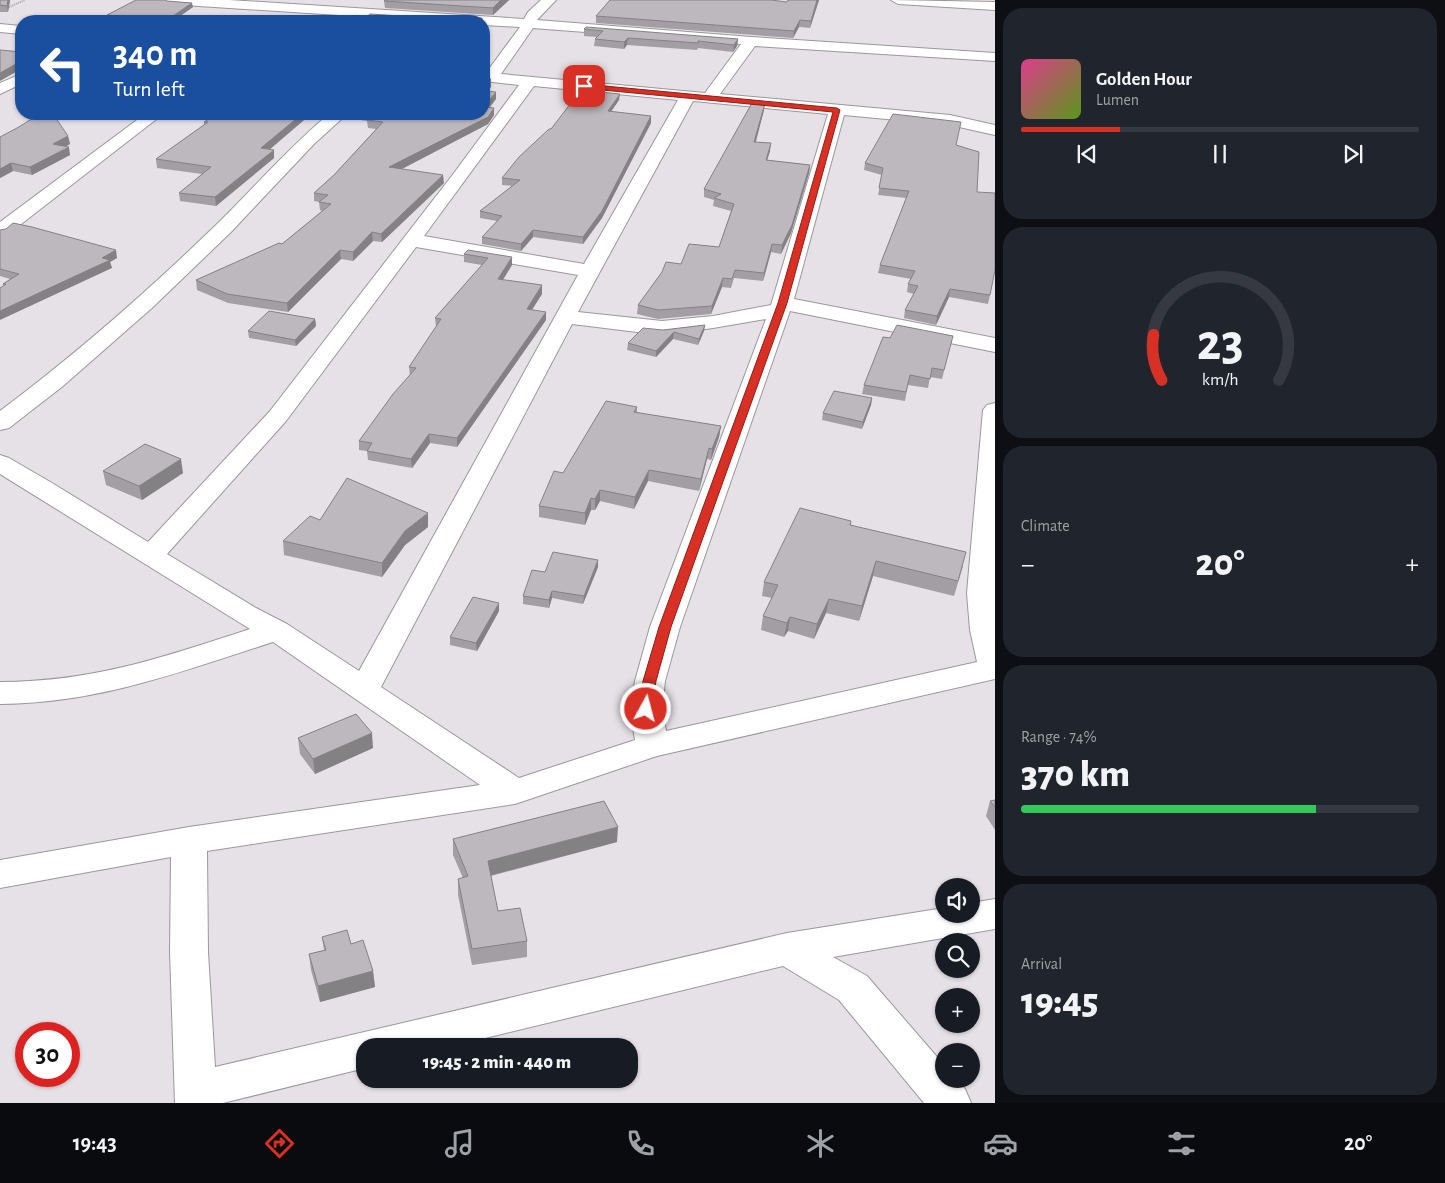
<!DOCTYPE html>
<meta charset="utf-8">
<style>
body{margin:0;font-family:"Alegreya Sans",sans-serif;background:#20242c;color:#f1f3f6;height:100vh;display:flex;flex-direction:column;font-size:19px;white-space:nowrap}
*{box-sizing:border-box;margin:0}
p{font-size:16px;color:#9ea1a6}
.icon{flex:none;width:28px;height:28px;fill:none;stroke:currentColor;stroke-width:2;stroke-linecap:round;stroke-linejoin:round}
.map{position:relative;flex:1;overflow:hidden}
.side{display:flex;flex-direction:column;gap:8px;padding:8px;background:#0d0f14;width:450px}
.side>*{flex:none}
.guide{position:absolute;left:15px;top:15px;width:475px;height:105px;border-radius:20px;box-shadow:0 1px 4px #0004;background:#1a4fa0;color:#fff;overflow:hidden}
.buttons{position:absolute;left:935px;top:878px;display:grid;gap:10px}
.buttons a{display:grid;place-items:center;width:45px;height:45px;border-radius:50%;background:#171b24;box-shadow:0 1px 4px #0004;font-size:25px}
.speed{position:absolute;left:15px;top:1022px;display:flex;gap:10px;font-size:25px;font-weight:700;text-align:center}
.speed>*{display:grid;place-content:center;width:65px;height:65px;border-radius:50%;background:#171b24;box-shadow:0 1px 4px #0004;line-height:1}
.speed .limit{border:8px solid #d22;background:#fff;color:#111}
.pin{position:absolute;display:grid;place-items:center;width:42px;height:42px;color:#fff;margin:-21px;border-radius:10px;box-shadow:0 2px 8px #0006}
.me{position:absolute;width:55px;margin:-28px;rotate:7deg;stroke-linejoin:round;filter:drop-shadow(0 0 4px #0008)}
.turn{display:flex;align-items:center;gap:18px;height:105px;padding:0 15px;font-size:22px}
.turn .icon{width:65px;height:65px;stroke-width:2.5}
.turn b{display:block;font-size:35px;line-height:42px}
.big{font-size:38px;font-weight:800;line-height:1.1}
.side .tile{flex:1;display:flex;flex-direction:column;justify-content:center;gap:8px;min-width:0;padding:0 18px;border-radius:20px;background:#20242c}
.side .dial{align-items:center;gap:0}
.dial svg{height:130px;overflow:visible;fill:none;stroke:#363941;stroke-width:7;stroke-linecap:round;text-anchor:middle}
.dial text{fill:#f1f3f6;stroke:none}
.song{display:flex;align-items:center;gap:15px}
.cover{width:60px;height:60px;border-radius:8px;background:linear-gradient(135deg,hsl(330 70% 55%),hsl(90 70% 35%))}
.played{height:5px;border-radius:2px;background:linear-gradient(90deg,#d93025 25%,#363941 25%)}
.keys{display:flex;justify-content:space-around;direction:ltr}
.heat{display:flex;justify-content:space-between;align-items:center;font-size:28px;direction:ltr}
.charge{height:8px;border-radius:4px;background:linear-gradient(90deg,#34c759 74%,#363941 0)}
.trip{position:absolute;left:356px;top:1038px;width:282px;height:50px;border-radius:20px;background:#171b24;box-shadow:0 1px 4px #0004;font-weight:800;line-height:50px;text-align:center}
.tab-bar{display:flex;height:80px;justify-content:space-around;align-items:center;background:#090b0e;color:#9ea1a6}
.tab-bar .icon{width:35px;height:35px}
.tab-bar .current{color:#d93025}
.tab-bar b{font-size:22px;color:#f1f3f6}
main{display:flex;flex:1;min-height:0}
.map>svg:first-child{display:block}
</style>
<main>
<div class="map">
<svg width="995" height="1103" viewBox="0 0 995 1103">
<rect width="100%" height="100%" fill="#e6e1e6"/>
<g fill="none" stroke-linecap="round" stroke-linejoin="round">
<g stroke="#9b979b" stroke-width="2">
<g id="minor">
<path d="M161 0H229L524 19 528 12 541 0H556L537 20 751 37 995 53V61L755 46 720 94 950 115 995 125V135L950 125 844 115 794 299 995 338V352L790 311 680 627 665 681 662 709 666 731 977 662 970 630 967 593 983 410 987 405 995 403V679L657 756 515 804 207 851 208 952 215 1067 787 933 944 908V914H971V903L995 899V929L833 957 867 976 944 1065V1079H956L965 1089 971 1103H924L839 1000 783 966 452 1046H365V1068L223 1103H175L170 952 171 857 0 888V860L189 827 480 785 273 642C180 672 99 703 0 704V682C93 682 164 657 250 629L0 474V455L9 458 52 483 148 542 270 411 454 173 519 85 484 81V73H486L520 27 484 25V21H432L168 4ZM533 28 741 44 705 93 501 74ZM534 86 678 100 584 264 424 236ZM693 101 828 114 771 305 713 316 662 321 578 312ZM416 247 578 275 359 671 287 624 256 608 167 554 286 421ZM766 319 650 627 635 681 630 709 635 740 519 778 381 687 572 324 662 335 713 328Z"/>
<path d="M891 0 995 2V10L898 4Z"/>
<path d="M0 24 21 26V34L0 32Z"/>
<path d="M21 74V84L0 94V83Z"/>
<path d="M145 114H163L7 235 0 237V222Z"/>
<path d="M329 114H347L314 144 231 232 153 307 63 386 9 428 0 430V411C76 354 147 292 216 225 254 188 288 148 329 114Z"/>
</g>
</g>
<path stroke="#a9a5a9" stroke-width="2" stroke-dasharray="1 1" stroke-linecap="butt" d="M7 8 25 0"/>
<use href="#minor" fill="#fff" fill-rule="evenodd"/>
</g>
<g fill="#a39ea3">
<path d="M0 0H10L8 12H0Z"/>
<path d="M385 0H509L493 15 385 8 384 1Z"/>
<path d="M819 0 810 28 799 27 793 38 596 23V16Z"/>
<path d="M167 1 193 7 173 21H122L107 20V15Z"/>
<path d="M364 19 482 21H364Z"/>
<path d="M584 29 738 39 737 46 733 52 698 48 697 50 627 45 624 49 594 46 595 39 597 37 584 36Z"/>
<path d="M484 79 491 87 487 91 496 99 490 107 494 108V115L488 124 402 169 444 183 382 242 373 241 353 261 341 259 288 312 228 303 197 290 196 280 282 244 322 211 320 210 319 202 314 201V193L334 175 376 129 368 128 367 121 346 118 345 114H484Z"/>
<path d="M619 100 611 112 651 116V123L602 218 583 244 533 237 521 251 482 244V237L497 221 480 218V211L512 186 502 185V178L551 129Z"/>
<path d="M764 110 755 142 770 151 767 160 810 165 809 173 791 233 781 254 771 252 763 281 734 278 731 288 722 287 711 314 658 319 637 314 638 305 719 247 731 211 713 206 714 200 704 197V189Z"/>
<path d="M212 114H311L270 149 274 158 216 206 180 201 179 193 202 174 157 168 156 159 204 125V122L207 120V117Z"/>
<path d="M68 136 70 144 65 147 70 155 32 175 13 171 0 178V137Z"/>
<path d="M956 145 977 192 990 295 988 304 949 297 936 325 904 318 905 310 914 294 907 292 908 284 911 279 878 273 880 265 906 198 878 195 882 175 864 170 865 163Z"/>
<path d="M0 230 117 258 110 262 112 268 3 286V284L10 279 0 276Z"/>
<path d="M468 250 512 265 502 280 542 294 532 310 546 320 457 447 430 443 412 468 368 460 367 451 359 450V441L410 376 409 367 436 327 435 318 482 265 464 262V254Z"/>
<path d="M315 319 316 326 296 346 249 338 248 331Z"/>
<path d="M705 325 704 331 698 345 673 339 656 357 627 350 628 343 663 330Z"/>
<path d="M953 336 942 379 930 377 928 388 908 385 905 401 862 394 864 385 890 338Z"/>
<path d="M872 398 871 405 862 429 822 420 823 413Z"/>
<path d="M637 407V413L721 426 719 437 711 460 707 459 699 491 648 481 634 509 600 501 595 510H591L585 525 539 517V506L563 473Z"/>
<path d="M103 471 183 473 142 500 106 485Z"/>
<path d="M320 520 428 527 405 545 382 577 284 555 283 541Z"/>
<path d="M851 521V525L963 566 954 596 873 576 859 621 826 613 814 639 788 631 784 637 761 630 763 616 772 598 762 596 764 582Z"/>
<path d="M598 560V567L583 604 552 598 549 608 523 604V596L545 572Z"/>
<path d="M499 611 477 651 450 645V637Z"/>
<path d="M298 738 373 748 315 774 300 754Z"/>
<path d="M995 800V830L986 816 990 801Z"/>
<path d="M453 839 617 842 491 876 498 911 527 941V957L472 965 458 895V879L463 878 453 855Z"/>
<path d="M322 937 351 944 373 971 375 987 320 1002 311 970 309 954 324 950Z"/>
</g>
<g fill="#848184">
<path d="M8 0H10L8 12 7 6Z"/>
<path d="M501 0H509L493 15V8Z"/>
<path d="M817 0H819L810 28 811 21Z"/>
<path d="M192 3 193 7 173 21H168L167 20Z"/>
<path d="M800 20 799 27 793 38 794 31Z"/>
<path d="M628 38 627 45 624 49V42Z"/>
<path d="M738 39 737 46 733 52 734 45Z"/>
<path d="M21 61V69L0 81V73Z"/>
<path d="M491 79V87L484 94V86Z"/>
<path d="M496 92V99L484 114V106Z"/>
<path d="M620 94 619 100 607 117 608 111Z"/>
<path d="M765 103 764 110 754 149V142Z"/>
<path d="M494 108V115L488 124 390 175 389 167Z"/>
<path d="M302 114H311L262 156 261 148Z"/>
<path d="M651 116V123L602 218 583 244V237Z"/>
<path d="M68 136 70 144 55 152 53 144Z"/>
<path d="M771 143 770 151 765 167 766 160Z"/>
<path d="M69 147 70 155 32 175 30 167Z"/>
<path d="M274 150V158L216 206 215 197Z"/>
<path d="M11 163 13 171 0 178V169Z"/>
<path d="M810 165 809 173 791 233 781 254 782 245Z"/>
<path d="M443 175 444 183 382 242 381 234Z"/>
<path d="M533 230V237L521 251V244Z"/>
<path d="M372 232 373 241 353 261V252Z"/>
<path d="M772 244 771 252 763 281 764 273Z"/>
<path d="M116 250 117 258 110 262 112 268 0 320V311Z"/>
<path d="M340 250 341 259 288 312 287 303Z"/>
<path d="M512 257V265L498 288V279Z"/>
<path d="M723 278 722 287 711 314 712 306Z"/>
<path d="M542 285V294L527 317V309Z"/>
<path d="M950 289 949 297 936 325 937 316Z"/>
<path d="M546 312V320L457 447V438Z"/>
<path d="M315 319 316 326 296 346 295 340Z"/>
<path d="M705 325 704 331 698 345 699 339Z"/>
<path d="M674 332 673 339 656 357V351Z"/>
<path d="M872 398 871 405 862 429 863 422Z"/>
<path d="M721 426 719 437 711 460 712 449Z"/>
<path d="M429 434 430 443 412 468 411 459Z"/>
<path d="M709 448 707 459 699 491 701 479Z"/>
<path d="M181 459 183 473 142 500 139 486Z"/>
<path d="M649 470 648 481 634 509 635 497Z"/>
<path d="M600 490V501L595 510V499Z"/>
<path d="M591 498V510L585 525V513Z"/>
<path d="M428 513V527L405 545 382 577V563L405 531Z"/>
<path d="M598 560V567L583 604 584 596Z"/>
<path d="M876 561 873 576 859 621 862 606Z"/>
<path d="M552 591V598L549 608V600Z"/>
<path d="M829 599 826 613 814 639 817 624Z"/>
<path d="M499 603V611L477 651 476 643Z"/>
<path d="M790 617 788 631 784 637 787 623Z"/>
<path d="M372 733 373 748 315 774 313 759Z"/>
<path d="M618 827 617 842 488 876V861Z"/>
<path d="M373 971 375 987 320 1002 318 986Z"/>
</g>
<g fill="#bdb8bd" stroke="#848184">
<path d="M0 0H8L7 6 0 5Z"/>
<path d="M136 0H165L167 1 192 3 167 20 107 15Z"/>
<path d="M385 0H501L493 8 384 1Z"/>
<path d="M610 0H771L787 2 788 0H817L811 21 800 20 794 31 596 16Z"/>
<path d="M370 14 432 18H482V21H385L364 19Z"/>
<path d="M586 27 738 39 734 45 698 41V43L628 38 624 42 595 39 603 31 584 29Z"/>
<path d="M0 50 21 52V61L0 73Z"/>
<path d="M484 79H491L484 86Z"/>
<path d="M581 90 620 94 608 111 651 116 602 211 583 237 533 230 521 244 482 237 502 216 480 211 520 180 502 178 519 157 549 129H551Z"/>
<path d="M484 91 496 92 484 106Z"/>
<path d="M753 101 765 103 754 142 771 143 766 160 810 165 792 225 782 245 772 244 764 273 735 270 732 279 723 278 712 306 658 310 638 305 662 272 666 262 681 264 689 244 719 247 734 204 714 198 721 194 704 189Z"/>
<path d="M484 107 494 108 488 117 389 167 443 175 381 234 372 232 353 252 340 250 287 303 227 294 196 280 279 243 282 244 331 204 319 202 328 195 314 193 334 175 383 122 367 120 373 114H371H484Z"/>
<path d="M40 114H53L68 136 53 144 69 147 30 167 11 163 0 169V137L17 128Z"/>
<path d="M212 114H302L261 148 274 150 215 197 179 193 211 167 156 159 208 122H204L210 118 207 117Z"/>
<path d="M893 114 961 122 956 145 979 152 977 192 995 193V270L990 295 950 289 937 316 905 310 918 286 908 284 915 271 880 265 909 191 879 188 883 168 865 163Z"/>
<path d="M13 223 32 227 116 250 102 258 110 260 0 311V288L6 284H3L19 274 0 269V230L6 229Z"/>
<path d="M468 250 512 257 498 279 542 285 527 309 546 312 457 438 429 434 411 459 367 451 372 443 359 441 393 394 416 368 409 367 441 319 435 318 488 258 464 254Z"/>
<path d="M269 311 315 319 295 340 248 331Z"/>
<path d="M705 325 699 339 674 332 656 351 628 343 643 328 663 330Z"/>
<path d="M897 325 953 336 944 370 932 368 930 379 910 375 906 392 864 385 883 337 890 338Z"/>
<path d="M834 391 872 398 863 422 823 413Z"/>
<path d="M606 401 637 407 634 412 721 426 712 449 709 448 701 479 649 470 635 497 600 490 595 499 591 498 585 513 539 506 554 471 563 473Z"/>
<path d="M145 444 181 459 139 486 103 471Z"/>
<path d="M347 478 428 513 405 531 382 563 283 541 310 516 320 520Z"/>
<path d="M800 508 851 521 850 525 966 552 958 581 876 561 862 606 829 599 817 624 790 617 787 623 763 616 778 585 764 582Z"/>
<path d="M553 552 598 560 584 596 552 591 549 600 523 596 532 570 545 572Z"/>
<path d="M473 597 499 603 476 643 450 637Z"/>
<path d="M356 714 372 733 313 759 298 738Z"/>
<path d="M995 800V807L990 801Z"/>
<path d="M604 801 618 827 488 861 498 911 520 908 527 941 472 949 458 879 468 876 453 839Z"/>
<path d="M347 930 351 944 363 940 373 971 318 986 309 954 326 950 322 937Z"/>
</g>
<path fill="#d93025" stroke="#8d1f18" d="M584 84 837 108 840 110 787 303 671 627 656 681 652 709 650 712H641L639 709 643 681 659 627 778 303 833 112 581 88 580 86Z"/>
</svg>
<div class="buttons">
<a><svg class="icon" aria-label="sound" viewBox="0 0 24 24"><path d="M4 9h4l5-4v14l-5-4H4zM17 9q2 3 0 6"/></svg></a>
<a><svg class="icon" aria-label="search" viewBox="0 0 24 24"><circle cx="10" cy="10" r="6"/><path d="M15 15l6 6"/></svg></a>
<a>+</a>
<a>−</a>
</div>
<div class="speed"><div class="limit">30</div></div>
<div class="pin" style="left:584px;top:86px;background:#d93025"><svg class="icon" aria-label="arrive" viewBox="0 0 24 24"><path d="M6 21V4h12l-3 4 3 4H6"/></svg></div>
<svg class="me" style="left:646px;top:709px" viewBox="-20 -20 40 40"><circle r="17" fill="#d93025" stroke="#fff" stroke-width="3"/><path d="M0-11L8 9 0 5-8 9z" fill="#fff"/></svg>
<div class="trip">19:45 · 2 min · 440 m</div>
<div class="guide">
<div class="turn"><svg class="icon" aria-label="left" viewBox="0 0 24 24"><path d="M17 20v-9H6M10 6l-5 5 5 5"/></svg><div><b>340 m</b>Turn left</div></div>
</div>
</div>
<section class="side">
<div class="tile">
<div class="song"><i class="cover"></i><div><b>Golden Hour</b><p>Lumen</p></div></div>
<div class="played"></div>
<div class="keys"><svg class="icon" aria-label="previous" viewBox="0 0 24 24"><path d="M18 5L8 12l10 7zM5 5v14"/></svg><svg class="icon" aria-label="pause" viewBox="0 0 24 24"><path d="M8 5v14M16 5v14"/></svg><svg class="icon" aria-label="next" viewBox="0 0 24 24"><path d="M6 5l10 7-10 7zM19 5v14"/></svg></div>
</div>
<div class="tile dial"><svg viewBox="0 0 100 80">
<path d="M14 69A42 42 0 1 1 86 69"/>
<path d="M14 69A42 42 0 0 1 9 41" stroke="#d93025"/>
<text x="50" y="56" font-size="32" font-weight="700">23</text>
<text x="50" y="72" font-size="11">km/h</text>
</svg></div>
<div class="tile"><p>Climate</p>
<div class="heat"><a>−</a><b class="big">20°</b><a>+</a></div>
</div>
<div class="tile"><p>Range · 74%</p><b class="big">370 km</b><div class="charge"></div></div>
<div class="tile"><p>Arrival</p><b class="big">19:45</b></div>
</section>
</main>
<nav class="tab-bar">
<b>19:43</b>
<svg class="icon current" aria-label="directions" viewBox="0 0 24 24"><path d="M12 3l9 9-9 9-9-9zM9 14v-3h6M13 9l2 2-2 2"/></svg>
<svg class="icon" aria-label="music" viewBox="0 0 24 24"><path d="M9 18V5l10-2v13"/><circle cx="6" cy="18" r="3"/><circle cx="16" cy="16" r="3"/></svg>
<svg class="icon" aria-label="phone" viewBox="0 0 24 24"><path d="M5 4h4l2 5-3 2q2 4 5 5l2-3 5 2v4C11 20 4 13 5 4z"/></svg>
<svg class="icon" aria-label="climate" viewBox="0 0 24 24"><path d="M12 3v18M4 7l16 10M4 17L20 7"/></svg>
<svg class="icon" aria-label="car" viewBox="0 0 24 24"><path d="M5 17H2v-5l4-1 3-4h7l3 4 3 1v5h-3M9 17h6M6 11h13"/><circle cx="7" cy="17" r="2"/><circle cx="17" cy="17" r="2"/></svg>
<svg class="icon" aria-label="filters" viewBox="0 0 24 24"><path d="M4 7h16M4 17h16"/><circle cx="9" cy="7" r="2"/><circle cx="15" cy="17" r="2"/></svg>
<b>20°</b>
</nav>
